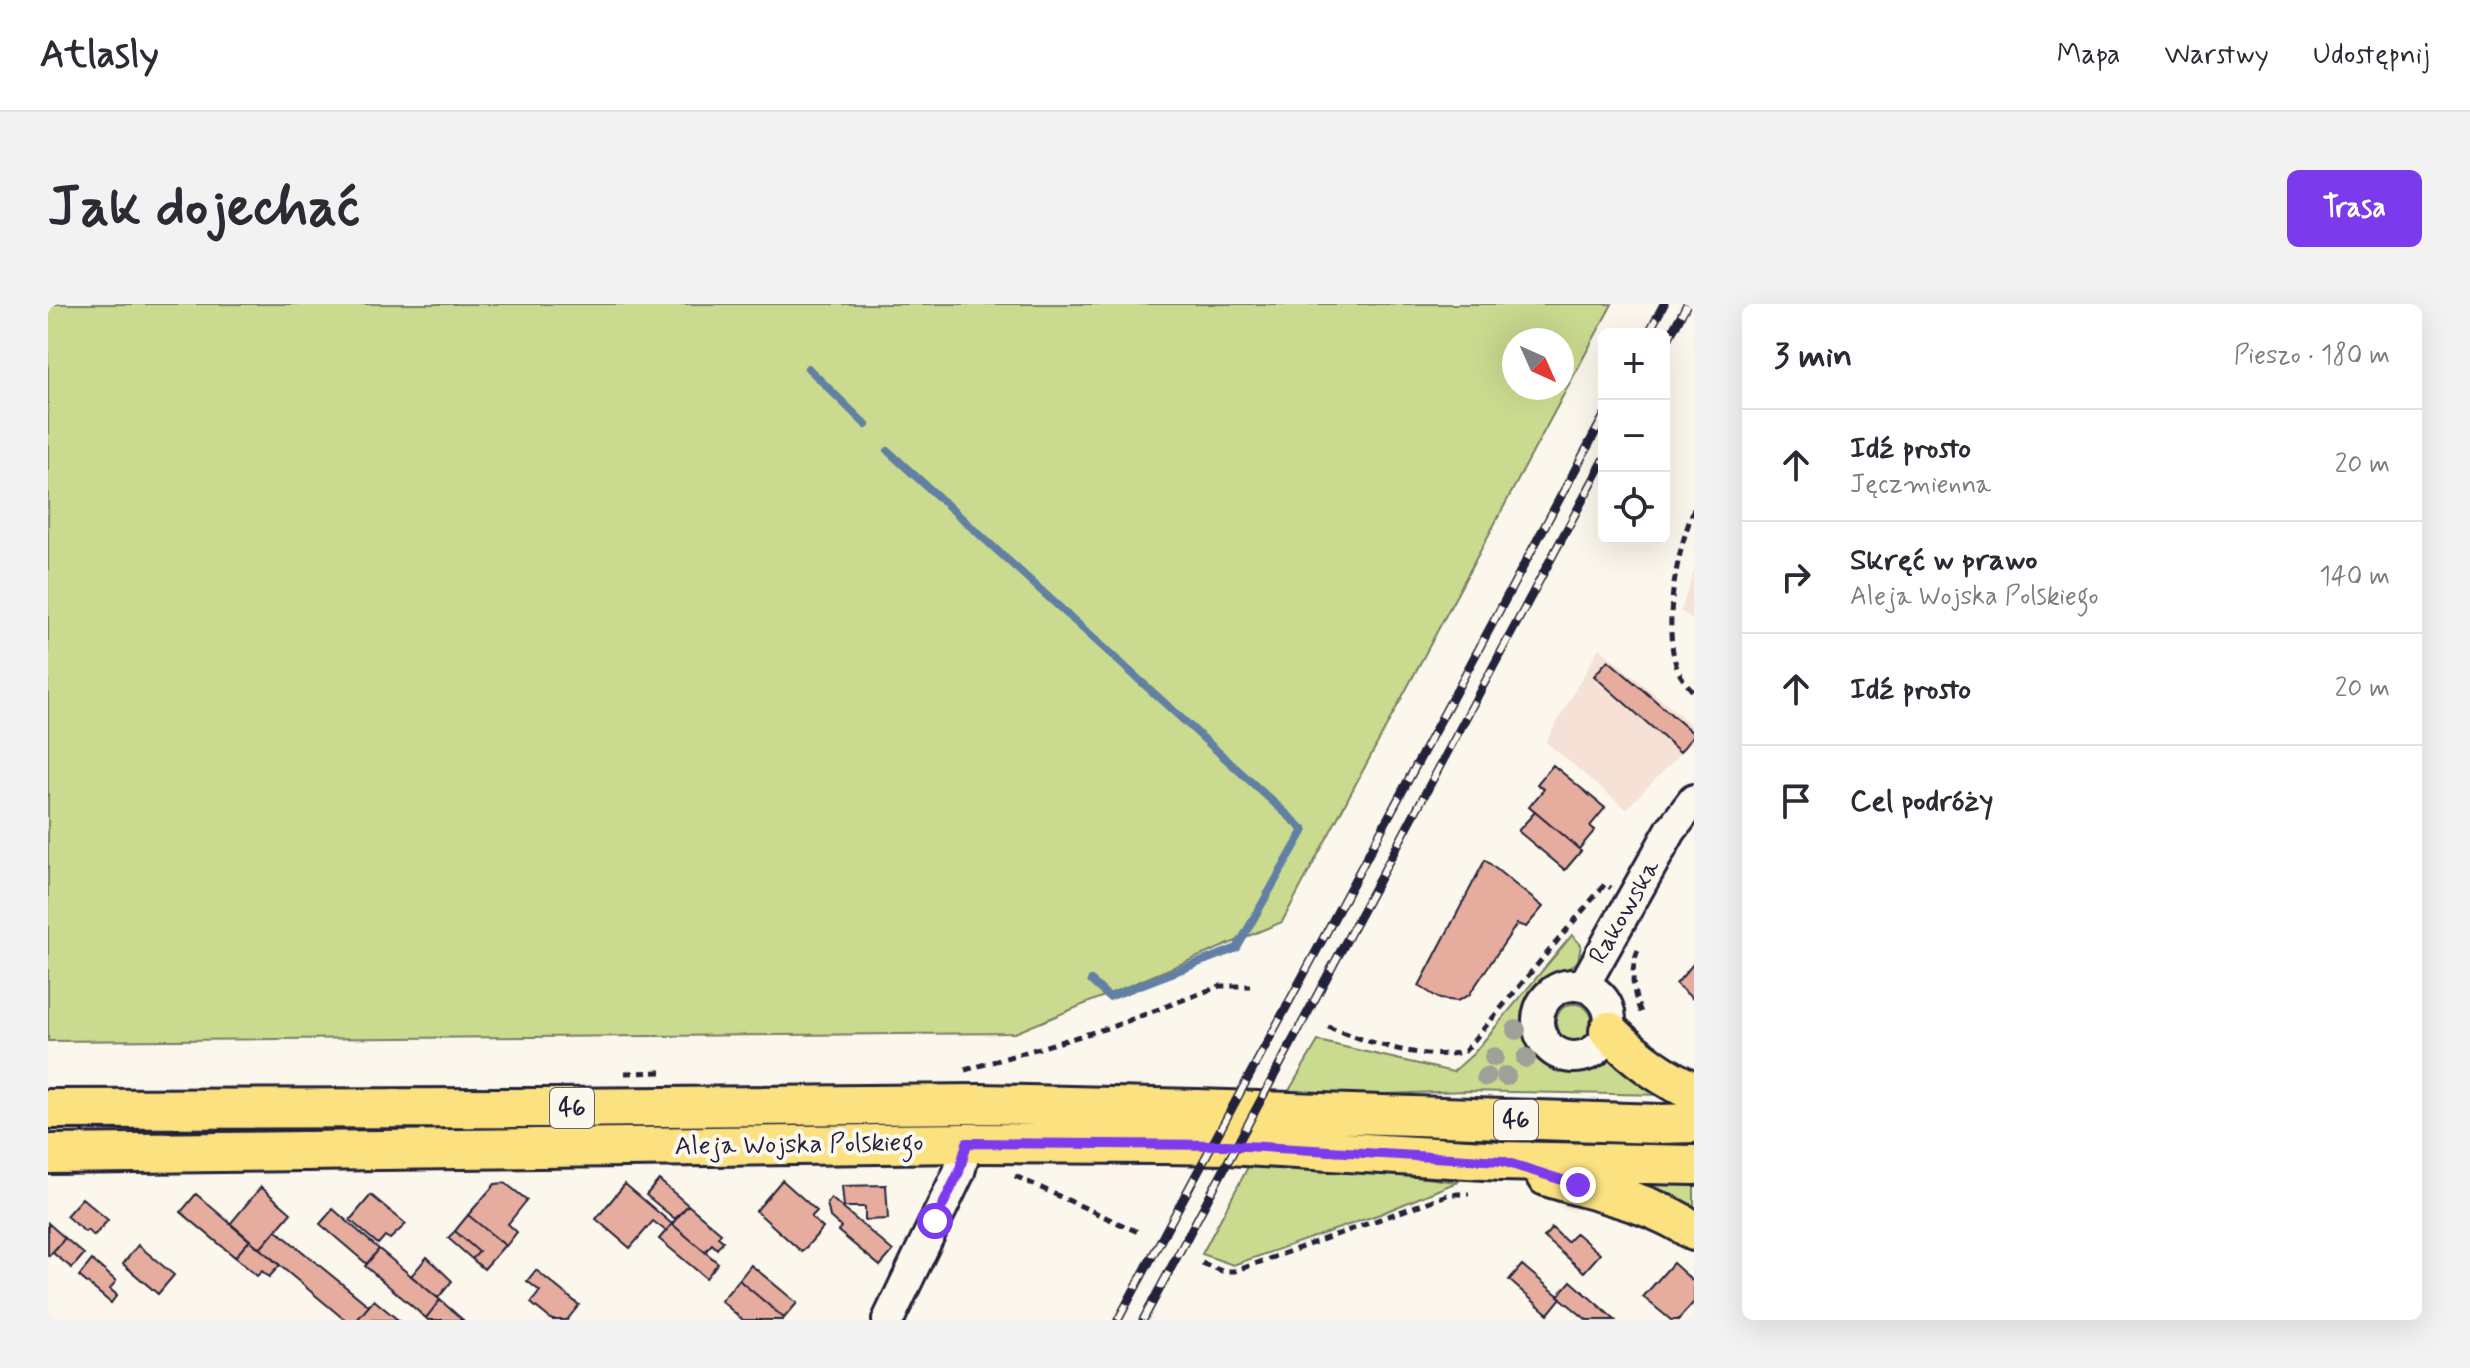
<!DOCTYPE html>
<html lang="pl">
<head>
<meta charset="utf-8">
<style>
	body { margin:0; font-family:Mynerve,sans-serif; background:#f2f2f3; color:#2b2b33 }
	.controls { position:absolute; right:24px; top:24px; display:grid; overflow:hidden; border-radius:12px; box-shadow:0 8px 32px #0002 }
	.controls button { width:72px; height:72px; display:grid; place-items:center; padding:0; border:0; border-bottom:2px solid #e1e1e2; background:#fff; color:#2b2b33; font:40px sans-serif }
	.compass { position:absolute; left:1454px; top:24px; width:72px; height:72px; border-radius:50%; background:#fff; box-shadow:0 8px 32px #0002; rotate:135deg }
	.stop { position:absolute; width:24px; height:24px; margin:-18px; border:6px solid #7c3aed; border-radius:50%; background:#fff }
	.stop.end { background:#7c3aed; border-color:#fff; box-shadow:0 2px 8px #0008 }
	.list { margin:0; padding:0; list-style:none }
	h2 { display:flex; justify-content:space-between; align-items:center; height:104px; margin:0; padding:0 32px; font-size:34px }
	h2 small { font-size:26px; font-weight:400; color:#7c7c81 }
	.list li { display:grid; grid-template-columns:52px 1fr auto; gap:24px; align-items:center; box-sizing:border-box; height:112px; padding:0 32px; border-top:2px solid #e1e1e2 }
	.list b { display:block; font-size:30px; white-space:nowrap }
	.list p { margin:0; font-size:26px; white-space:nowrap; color:#7c7c81 }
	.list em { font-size:26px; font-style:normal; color:#7c7c81 }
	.icon { flex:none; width:44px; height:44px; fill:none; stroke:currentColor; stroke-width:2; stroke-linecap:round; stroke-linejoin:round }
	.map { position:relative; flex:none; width:1646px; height:1016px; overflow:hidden; border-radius:12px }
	header { display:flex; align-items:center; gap:48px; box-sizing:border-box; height:112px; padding:0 40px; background:#fff; border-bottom:2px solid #e1e1e2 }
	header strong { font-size:38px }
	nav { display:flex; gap:44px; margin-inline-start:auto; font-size:28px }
	.intro { display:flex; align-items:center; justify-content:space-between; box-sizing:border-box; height:192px; padding:0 48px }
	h1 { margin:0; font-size:56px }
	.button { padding:20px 36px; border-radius:12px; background:#7c3aed; color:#fff; font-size:28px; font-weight:700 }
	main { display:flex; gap:48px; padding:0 48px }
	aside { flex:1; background:#fff; border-radius:12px; box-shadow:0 8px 32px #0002 }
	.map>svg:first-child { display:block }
	.built { fill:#f5e1d5 }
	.green { fill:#cadb8f; stroke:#767e65; stroke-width:2; fill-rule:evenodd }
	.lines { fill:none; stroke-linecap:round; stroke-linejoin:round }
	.stream { stroke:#6280a3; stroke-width:8 }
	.building { fill:#e6ad9f; stroke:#22223b; stroke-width:2 }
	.minor-casing { stroke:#22223b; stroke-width:36 }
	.major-casing { stroke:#22223b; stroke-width:44 }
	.path { stroke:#22223b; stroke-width:5; stroke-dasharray:8 6; stroke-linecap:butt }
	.minor { stroke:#fbf7ec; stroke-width:30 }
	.major { stroke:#fbe180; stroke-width:38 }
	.rail-casing { stroke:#22223b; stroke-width:9 }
	.rail { stroke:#fbf7ec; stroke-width:6; stroke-dasharray:18; stroke-linecap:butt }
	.tree { fill:#9fa198 }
	.route { stroke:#7c3aed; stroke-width:10 }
	.labels { text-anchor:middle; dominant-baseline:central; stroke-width:8; stroke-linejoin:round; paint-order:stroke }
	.shield { fill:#fbf7ec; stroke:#636270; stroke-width:2 }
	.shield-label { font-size:24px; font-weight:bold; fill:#22223b }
	.street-label { font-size:26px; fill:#22223b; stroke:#fbf7ec }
</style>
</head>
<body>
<header>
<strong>Atlasly</strong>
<nav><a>Mapa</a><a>Warstwy</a><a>Udostępnij</a></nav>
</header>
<div class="intro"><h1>Jak dojechać</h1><a class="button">Trasa</a></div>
<main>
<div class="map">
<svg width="1646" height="1016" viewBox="0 0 1646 1016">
	<rect width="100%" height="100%" fill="#fbf7ec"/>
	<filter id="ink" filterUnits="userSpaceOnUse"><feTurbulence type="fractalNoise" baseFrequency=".0125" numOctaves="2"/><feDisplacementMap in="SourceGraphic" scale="16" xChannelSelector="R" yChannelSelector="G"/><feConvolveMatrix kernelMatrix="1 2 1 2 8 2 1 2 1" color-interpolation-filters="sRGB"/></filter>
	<g filter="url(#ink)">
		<!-- built -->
		<path class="built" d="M1646,267V316L1633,307Z
			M1551,344L1646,423V436L1578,505L1498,438Z"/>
		<!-- green -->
		<path class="green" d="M0,0H1564L1234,618L967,729L0,737ZM1514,36V84H1466V36Z
			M1524,631L1533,641L1530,657C1516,671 1496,672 1483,688C1446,738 1522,800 1566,750L1614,791L1418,787L1310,791L1239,790L1270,737L1405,768L1425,750Z
			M1508 718a18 18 0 1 1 36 0a18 18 0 1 1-36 0Z
			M1201,861L1329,868L1409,878L1332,910L1185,961L1154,950Z
			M1646,873V913L1569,879Z"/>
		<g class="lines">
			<!-- stream -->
			<path class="stream" d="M760,64L818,121
				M840,147L1256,526L1189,644L1061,693L1043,677"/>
		</g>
		<!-- building -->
		<path class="building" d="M1560,356L1646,430L1632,448L1546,372Z
			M1505,461L1557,504L1542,522L1547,526L1531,545L1481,503L1496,485L1489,480Z
			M1487,508L1533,547L1517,566L1470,527Z
			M1437,556L1495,603L1478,623L1469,620L1421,691L1409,697L1392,695L1371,682Z
			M1646,659V696L1628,680Z
			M611,876L640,901L627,915L598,891Z
			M734,876L769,907L763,913L775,924L754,948L708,907Z
			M457,879L479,896L460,920L469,928L458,942L420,911L447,880Z
			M577,880L624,920L618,927L605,917L582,944L548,915Z
			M838,881L840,915L817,916V903H796L794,882Z
			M213,883L243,909L212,945L182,920Z
			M148,890L202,936L187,953L133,908Z
			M323,891L358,920L342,935L337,932L330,940L302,916Z
			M34,894L60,916L46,932L39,926L37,928L18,912Z
			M783,894L845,947L832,962L790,927L793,923L782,913L779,899Z
			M640,901L673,929L670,933L675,937L669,945L664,940L657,948L624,920Z
			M285,905L331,945L319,960L272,920Z
			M420,911L457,941L436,965L424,955L431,948L407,927Z
			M0,919L17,934L1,952L0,951Z
			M624,920L670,959L658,974L611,935Z
			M1504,924L1519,938L1528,929L1552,950L1536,968L1496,933Z
			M228,926L321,1002L309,1016H297L212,945Z
			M407,927L431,948L424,955L400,934Z
			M17,934L36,950L24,964L5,949Z
			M202,936L232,961L221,973L214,967L209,972L187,953Z
			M90,941L126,971L110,990L75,960Z
			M331,945L392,996L378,1014L317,962Z
			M379,953L404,977L390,994L363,972Z
			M44,956L68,977L62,985L69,991L63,999L31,972Z
			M1625,959L1646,978V998L1630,1016H1623L1595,993Z
			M703,961L749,999L736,1014L691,976Z
			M1474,961L1513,994L1500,1010L1461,976Z
			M488,966L531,1001L519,1016H504L483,999L492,987L479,977Z
			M691,976L736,1014L735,1016H695L673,997Z
			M1523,977L1567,1016H1539L1510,992Z
			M326,996L350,1016H309Z
			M392,996L415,1016H380L378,1014Z"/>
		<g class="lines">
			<!-- minor casing -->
			<g class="minor-casing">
				<path id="minor" d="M1490 717a36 36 0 1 1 72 0a36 36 0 1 1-72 0Z
					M1536,681L1623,526L1646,496
					M840,1016L911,868L919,839"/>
			</g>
			<!-- major casing -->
			<g class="major-casing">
				<path id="major" d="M1561,727C1586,752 1613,774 1646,787
					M0,805L502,804L932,800L1149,805L1612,820L1646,819
					M0,850L919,839L1115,840L1180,841L1454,857L1646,861
					M1498,872C1547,888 1603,897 1646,927"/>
			</g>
			<!-- path -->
			<path class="path" d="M1646,205C1629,247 1614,320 1629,364C1632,373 1641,382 1646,389
				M1590,646C1581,667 1585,693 1595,713
				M1280,723C1317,737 1379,759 1417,747L1557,580L1563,584
				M917,766L1066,722L1172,682H1202
				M577,769L615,768
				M967,872L1090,928
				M1154,959L1174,967H1187L1402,890H1421"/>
			<!-- minor -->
			<use href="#minor" class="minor"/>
			<!-- major -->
			<use href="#major" class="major"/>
			<!-- rail casing -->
			<g class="rail-casing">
				<path id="rail" d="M1600,30L1616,0
					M1616,43L1639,0
					M1070,1016L1556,112
					M1095,1016L1556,156"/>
			</g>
			<!-- rail -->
			<use href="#rail" class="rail"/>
		</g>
		<!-- trees -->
		<g class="tree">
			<circle cx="1468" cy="726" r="10"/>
			<circle cx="1446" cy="753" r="10"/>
			<circle cx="1478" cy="754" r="10"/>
			<circle cx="1458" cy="772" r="10"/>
			<circle cx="1438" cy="773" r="10"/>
		</g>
	</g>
	<g class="lines" filter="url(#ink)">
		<!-- route -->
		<path class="route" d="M887,917L911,868L919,839L1180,841L1454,857L1530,881"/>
	</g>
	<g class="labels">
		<!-- shield labels -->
		<g class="shield">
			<rect x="502" y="784" width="44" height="40" rx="6"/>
			<rect x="1446" y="796" width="44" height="40" rx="6"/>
		</g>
		<g class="shield-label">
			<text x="524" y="804">46</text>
			<text x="1468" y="816">46</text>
		</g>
		<!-- street labels -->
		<g class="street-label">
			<text transform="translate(1577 608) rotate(-60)">Rakowska</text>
			<text transform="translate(751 841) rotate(-1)">Aleja Wojska Polskiego</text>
		</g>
	</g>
</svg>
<div class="controls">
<button>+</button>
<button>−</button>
<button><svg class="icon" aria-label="locate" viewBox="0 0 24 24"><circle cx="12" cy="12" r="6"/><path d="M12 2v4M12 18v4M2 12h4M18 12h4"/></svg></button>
</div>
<svg class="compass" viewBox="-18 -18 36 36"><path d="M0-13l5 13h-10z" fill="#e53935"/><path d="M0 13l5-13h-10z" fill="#7c7c81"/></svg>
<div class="stop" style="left:887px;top:917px"></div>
<div class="stop end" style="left:1530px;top:881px"></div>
</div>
<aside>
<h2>3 min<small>Pieszo · 180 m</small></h2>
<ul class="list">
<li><svg class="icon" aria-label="ahead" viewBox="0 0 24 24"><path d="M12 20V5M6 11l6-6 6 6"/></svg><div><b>Idź prosto</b><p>Jęczmienna</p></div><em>20 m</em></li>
<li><svg class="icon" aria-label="right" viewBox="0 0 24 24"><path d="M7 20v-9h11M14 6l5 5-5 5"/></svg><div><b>Skręć w prawo</b><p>Aleja Wojska Polskiego</p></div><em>140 m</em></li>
<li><svg class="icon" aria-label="ahead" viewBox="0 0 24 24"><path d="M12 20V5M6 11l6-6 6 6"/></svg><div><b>Idź prosto</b></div><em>20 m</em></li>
<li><svg class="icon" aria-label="arrive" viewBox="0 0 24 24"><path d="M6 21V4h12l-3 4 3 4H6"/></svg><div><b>Cel podróży</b></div></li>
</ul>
</aside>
</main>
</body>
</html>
